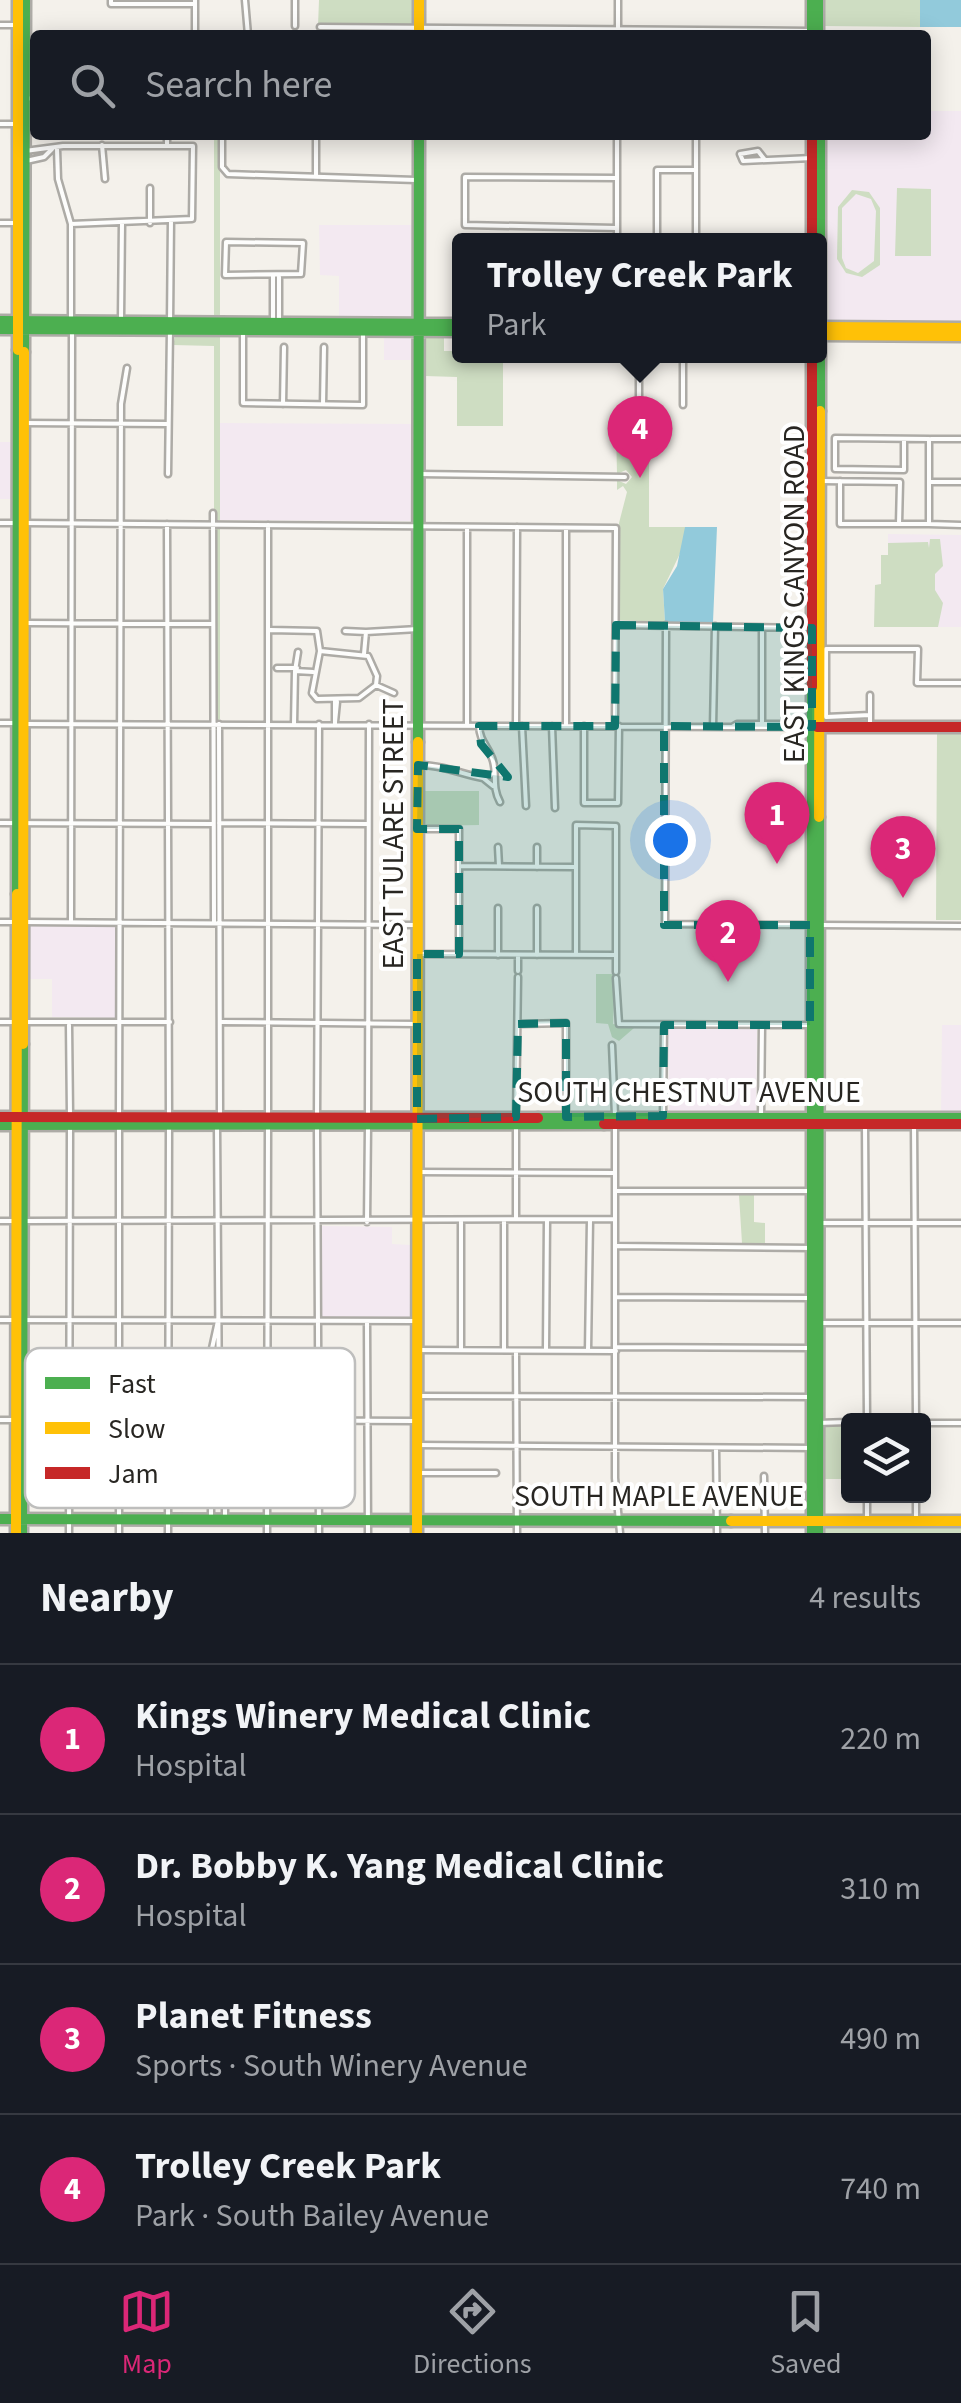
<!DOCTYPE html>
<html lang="en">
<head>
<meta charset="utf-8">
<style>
	body { margin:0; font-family:"Source Sans 3",sans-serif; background:#242831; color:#f1f3f6 }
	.controls { position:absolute; right:30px; bottom:30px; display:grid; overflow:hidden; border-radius:10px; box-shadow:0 5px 25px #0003 }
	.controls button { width:90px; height:90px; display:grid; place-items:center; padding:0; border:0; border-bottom:2px solid #363941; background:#171b24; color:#f1f3f6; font:50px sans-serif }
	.you { position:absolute; left:670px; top:840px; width:35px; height:35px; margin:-25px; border:8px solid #fff; border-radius:50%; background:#1a73e8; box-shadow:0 0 0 15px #1a73e833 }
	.badge { display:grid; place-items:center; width:65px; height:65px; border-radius:50%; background:#db2777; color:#fff; font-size:32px; font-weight:700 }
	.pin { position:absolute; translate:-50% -82px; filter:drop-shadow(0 2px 5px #0008) }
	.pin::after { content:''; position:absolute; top:52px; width:35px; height:30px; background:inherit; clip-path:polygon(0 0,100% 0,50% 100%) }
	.popup { position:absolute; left:452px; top:233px; width:375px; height:130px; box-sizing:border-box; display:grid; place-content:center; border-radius:10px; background:#171b24; filter:drop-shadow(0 2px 8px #0005); font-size:32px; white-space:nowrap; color:#9ea1a6 }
	.popup b { font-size:38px; color:#f1f3f6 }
	.popup::after { content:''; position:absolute; left:50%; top:100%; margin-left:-20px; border:20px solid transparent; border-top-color:#171b24 }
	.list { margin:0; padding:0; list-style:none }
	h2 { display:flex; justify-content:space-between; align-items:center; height:130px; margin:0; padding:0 40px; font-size:42px }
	h2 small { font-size:32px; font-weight:400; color:#9ea1a6 }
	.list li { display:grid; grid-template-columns:65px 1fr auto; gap:30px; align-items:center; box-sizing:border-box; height:150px; padding:0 40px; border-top:2px solid #363941 }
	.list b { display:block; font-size:38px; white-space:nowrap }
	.list p { margin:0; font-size:32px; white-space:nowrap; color:#9ea1a6 }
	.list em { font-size:32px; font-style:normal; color:#9ea1a6 }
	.icon { flex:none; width:55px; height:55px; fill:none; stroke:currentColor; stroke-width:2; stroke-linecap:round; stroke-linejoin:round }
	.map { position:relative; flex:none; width:961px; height:1533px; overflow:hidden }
	.search { position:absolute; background:#171b24; box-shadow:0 5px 25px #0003; left:30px; right:30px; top:30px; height:110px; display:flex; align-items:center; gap:25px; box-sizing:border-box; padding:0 35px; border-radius:10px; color:#9ea1a6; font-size:38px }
	.sheet { height:730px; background:#171b24 }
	nav { display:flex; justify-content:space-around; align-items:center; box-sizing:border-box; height:140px; border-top:2px solid #363941; background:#171b24; font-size:28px; color:#9ea1a6 }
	nav a { display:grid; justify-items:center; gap:5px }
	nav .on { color:#db2777 }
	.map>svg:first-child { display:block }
	.education { fill:#f3e9f1 }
	.green { fill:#ceddc2; fill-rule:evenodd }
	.water { fill:#92cadb }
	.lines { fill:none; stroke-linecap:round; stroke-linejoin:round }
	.street-casing { stroke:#adaba6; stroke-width:9 }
	.fast-casing { stroke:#adaba6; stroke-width:15 }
	.slow-casing { stroke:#adaba6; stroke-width:15 }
	.jam-casing { stroke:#adaba6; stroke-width:15 }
	.street { stroke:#fdfdfc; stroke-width:4 }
	.fast { stroke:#4caf50; stroke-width:10 }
	.slow { stroke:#ffc107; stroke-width:10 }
	.jam { stroke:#c62828; stroke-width:10 }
	.marked { fill:#0f766e; fill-opacity:0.2; stroke:#0f766e; stroke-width:8; stroke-dasharray:20 12; stroke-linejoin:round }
	.labels { text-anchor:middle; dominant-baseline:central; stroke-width:8; stroke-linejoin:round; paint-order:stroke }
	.street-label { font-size:30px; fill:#282622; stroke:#fff }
	.key { fill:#fff; stroke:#bebebd; stroke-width:2.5 }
	.key-label { font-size:28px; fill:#282622 }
</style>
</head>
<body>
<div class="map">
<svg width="961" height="1533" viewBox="0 0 961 1533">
	<rect width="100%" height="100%" fill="#f4f1eb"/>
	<!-- education -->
	<path class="education" d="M926,111H961V323L829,322L826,135H926Z
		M319,225H414L413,319H339V276L320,275Z
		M384,336H412L414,360H384Z
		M220,423L412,424L411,521L220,520Z
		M0,442H14V499H0Z
		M888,534L961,535V627H874L875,585L881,584V555H888Z
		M28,926L115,927V1018L52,1017V979H28Z
		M942,1025H961V1114H941Z
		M668,1028H757L756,1111L669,1110Z
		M322,1226L392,1227V1244L410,1245V1317H322Z"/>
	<!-- green -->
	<path class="green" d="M319,0H414V27L318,26Z
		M822,0H920V27L824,26Z
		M214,135H220V320H214Z
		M897,188L931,189V256H895Z
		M852,190L869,192L880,208V265L862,277L846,273L837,259L838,207ZM856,194L871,199L876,211L874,261L858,273L846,268L842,258V208Z
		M176,334H220V520H214V346L173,345Z
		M444,335V351H460V356H503V426H457V377L425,376V338Z
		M616,427L649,428V527H685L686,541L663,589L665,622L619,620V523L627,492L623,486L617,490V480L626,484L632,477L626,470L617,474Z
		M214,527H220V719L215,722Z
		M930,539H940L943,566L935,574V590L943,603L938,627H874L875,585L881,584V555H888V543L928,542L929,548Z
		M937,732L961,733V920H936Z
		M424,791H479V825L424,826Z
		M596,974H615L613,1024L634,1028L619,1041L612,1037L608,1024L596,1023Z
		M739,1195H754V1222L765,1223V1243H742Z
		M217,1326L223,1501L216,1504L213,1357Z
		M822,1426H841V1479H822Z
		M824,1528H961V1533H822Z"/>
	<!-- water -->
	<path class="water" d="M920,0H961V27H920Z
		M685,527H717L713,622H665L663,589L677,566Z"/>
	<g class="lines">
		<!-- street casing -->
		<g class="street-casing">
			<path id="street" d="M111,0V4H195
				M195,0V35
				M245,0L248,35
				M295,0V26
				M618,0V35
				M0,25H15
				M320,27L810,31
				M25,98L35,99
				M0,124H15
				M222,135V167L228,174L416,180
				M316,135V174
				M102,145L105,179
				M167,146V135
				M57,149L58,179L71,224V321
				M25,151L63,146H193L192,219L71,224
				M765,160L758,151L740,154L743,161L812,158
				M26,161L44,157L52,149
				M150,188V223
				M0,223H15
				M616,228L465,225V177L617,178
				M617,240V135
				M628,240L657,237
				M657,240V170H696
				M696,240V135
				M226,242L303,243L301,274L225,275Z
				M279,277V322
				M121,319L122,223
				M273,321V276
				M170,323L171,220
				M243,331V403L363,405V333
				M639,356V404
				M283,404L284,347
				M323,404L324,347
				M683,405V356
				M23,423L168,424
				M904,439V470L835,469V438L929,439V482H961
				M931,439H961
				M168,474L170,330
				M419,474L625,477
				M822,481L900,482L899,524
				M840,481V524H929V482
				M213,513L214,923
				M0,523H15
				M25,523L616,528L615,726
				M167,524L169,1118
				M929,524L961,525
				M467,527V726
				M26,623L211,624
				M616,625L811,628
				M666,625L665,924L811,925
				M270,630L317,631L320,651
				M345,631L366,632
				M320,651L368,656L377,676L376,685L359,698L317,699L312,693Z
				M364,654L366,632L418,629
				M277,668H297
				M295,671L298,652
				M376,685L394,693
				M335,700V724
				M870,715L826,717V649H918L917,683H961
				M335,722L337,702
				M0,723H15
				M25,724L732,727
				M219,724L220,1117
				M294,724L295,671L313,672
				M737,724H807L812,727H732Z
				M762,724V629
				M870,725V695
				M479,726C480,742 487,744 492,758C498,773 491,786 500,802
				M516,726L517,527
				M522,726L526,806
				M552,726L555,808
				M566,726V528
				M584,726V803H618L619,726
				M713,727L715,626
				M421,765C443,765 461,774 483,778
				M493,786L483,778L493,774
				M0,823L212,824
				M219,823L368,824
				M418,829H459V954
				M498,847L499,866
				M537,847V867
				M459,866L574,867
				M0,922H15
				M25,922L415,925
				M71,922L72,332
				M821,925L961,926
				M417,954L615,955
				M498,955V908
				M518,955V971
				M537,955V908
				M576,955V825L616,826V972
				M616,978L619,1024L810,1025
				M0,1022H15
				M24,1022H170
				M222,1022L417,1024
				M519,1024L566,1023V1117
				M69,1025L70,1115
				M612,1045L615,1115
				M368,1114L369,724
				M761,1116L762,1026
				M663,1117L664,1025
				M119,1118L121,404L127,368
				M268,1118V525
				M317,1118L319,724
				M516,1118L518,977
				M615,1124V1478L620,1533
				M865,1125L867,1420
				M914,1125L916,1420
				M217,1126L219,1410L225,1449V1520
				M317,1128L319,1533
				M416,1172L615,1173
				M616,1191H811
				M516,1218V1127
				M461,1220V1350
				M504,1220V1350
				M0,1221H16
				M26,1221L615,1219
				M367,1222L368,1127
				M822,1223H961
				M617,1246L812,1248
				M616,1297L811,1298
				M0,1320L416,1321
				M367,1323L368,1533
				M821,1323H961
				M616,1347L811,1348
				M417,1350L616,1351
				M546,1350L547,1220
				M588,1351L590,1220
				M516,1353L517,1533
				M417,1396L812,1397
				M25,1419H211
				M0,1420H15
				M221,1420L416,1421
				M818,1423L848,1422
				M924,1423H961
				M417,1445L812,1448
				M716,1448L717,1533
				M417,1473H496
				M764,1476L765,1533
				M867,1496V1521
				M211,1520V1353L218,1321
				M916,1521V1496
				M69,1533L70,1128
				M119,1533V1128
				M168,1533L169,1128
				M267,1533L268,1128"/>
		</g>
		<!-- fast casing -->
		<g class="fast-casing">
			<path id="fast" d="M812,0V35
				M818,0V35
				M0,321L460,324
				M0,329L460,331
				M24,352L25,0
				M820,411V135
				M812,687V1533
				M418,742L419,135
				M17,894L18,350
				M538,1118H961
				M0,1125L604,1124
				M0,1519L731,1521
				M22,1533L23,1044
				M818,1533L819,817"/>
		</g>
		<!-- slow casing -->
		<g class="slow-casing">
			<path id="slow" d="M419,0V35
				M820,327L961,328
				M821,335L961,336
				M18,350V0
				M819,817L820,411
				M23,1044L24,352
				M731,1521H961
				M16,1533L17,894
				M417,1533L418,742"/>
		</g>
		<!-- jam casing -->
		<g class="jam-casing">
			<path id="jam" d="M812,135V240
				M812,356V687
				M817,727H961
				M0,1117L538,1118
				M604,1124H961"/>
		</g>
		<!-- street -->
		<use href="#street" class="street"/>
		<!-- fast -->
		<use href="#fast" class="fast"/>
		<!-- slow -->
		<use href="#slow" class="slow"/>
		<!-- jam -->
		<use href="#jam" class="jam"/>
	</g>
	<!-- marked area -->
	<path class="marked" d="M616,625L812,628V727L664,726V925H810V1025H664L663,1116L566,1117V1023L518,1024L516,1117L417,1119V954H459V829H417L418,765L508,777L481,744L479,726H615Z"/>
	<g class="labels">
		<!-- street labels -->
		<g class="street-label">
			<text transform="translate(794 594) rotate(-90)">EAST KINGS CANYON ROAD</text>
			<text transform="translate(393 834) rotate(-90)">EAST TULARE STREET</text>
			<text x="689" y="1092">SOUTH CHESTNUT AVENUE</text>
			<text x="659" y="1496">SOUTH MAPLE AVENUE</text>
		</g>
	</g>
	<!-- legend -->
	<rect x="25" y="1348" width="330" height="160" rx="15" class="key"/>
	<rect x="45" y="1377" width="45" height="12" fill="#4caf50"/>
	<rect x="45" y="1422" width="45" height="12" fill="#ffc107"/>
	<rect x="45" y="1467" width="45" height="12" fill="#c62828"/>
	<g class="key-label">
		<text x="108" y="1393">Fast</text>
		<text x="108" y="1438">Slow</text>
		<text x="108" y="1483">Jam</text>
	</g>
</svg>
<div class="controls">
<button><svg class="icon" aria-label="layers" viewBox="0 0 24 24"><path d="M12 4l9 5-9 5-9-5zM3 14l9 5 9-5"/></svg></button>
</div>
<div class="you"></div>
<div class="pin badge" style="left:777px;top:864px">1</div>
<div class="pin badge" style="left:728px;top:982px">2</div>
<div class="pin badge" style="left:903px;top:898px">3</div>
<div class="pin badge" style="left:640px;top:478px">4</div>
<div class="popup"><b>Trolley Creek Park</b>Park</div>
<div class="search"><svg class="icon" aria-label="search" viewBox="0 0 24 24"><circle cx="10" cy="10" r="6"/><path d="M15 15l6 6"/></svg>Search here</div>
</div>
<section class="sheet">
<h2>Nearby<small>4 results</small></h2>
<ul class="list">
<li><span class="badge">1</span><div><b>Kings Winery Medical Clinic</b><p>Hospital</p></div><em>220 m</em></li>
<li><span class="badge">2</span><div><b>Dr. Bobby K. Yang Medical Clinic</b><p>Hospital</p></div><em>310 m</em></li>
<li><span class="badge">3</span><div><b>Planet Fitness</b><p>Sports · South Winery Avenue</p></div><em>490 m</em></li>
<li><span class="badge">4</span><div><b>Trolley Creek Park</b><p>Park · South Bailey Avenue</p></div><em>740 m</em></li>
</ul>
</section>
<nav>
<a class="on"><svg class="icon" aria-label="map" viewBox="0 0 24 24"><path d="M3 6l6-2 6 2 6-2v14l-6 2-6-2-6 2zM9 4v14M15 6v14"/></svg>Map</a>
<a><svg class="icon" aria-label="directions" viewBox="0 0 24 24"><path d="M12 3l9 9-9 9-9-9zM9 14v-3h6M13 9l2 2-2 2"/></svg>Directions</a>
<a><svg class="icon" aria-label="saved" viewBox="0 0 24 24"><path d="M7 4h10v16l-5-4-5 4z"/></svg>Saved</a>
</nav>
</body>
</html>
